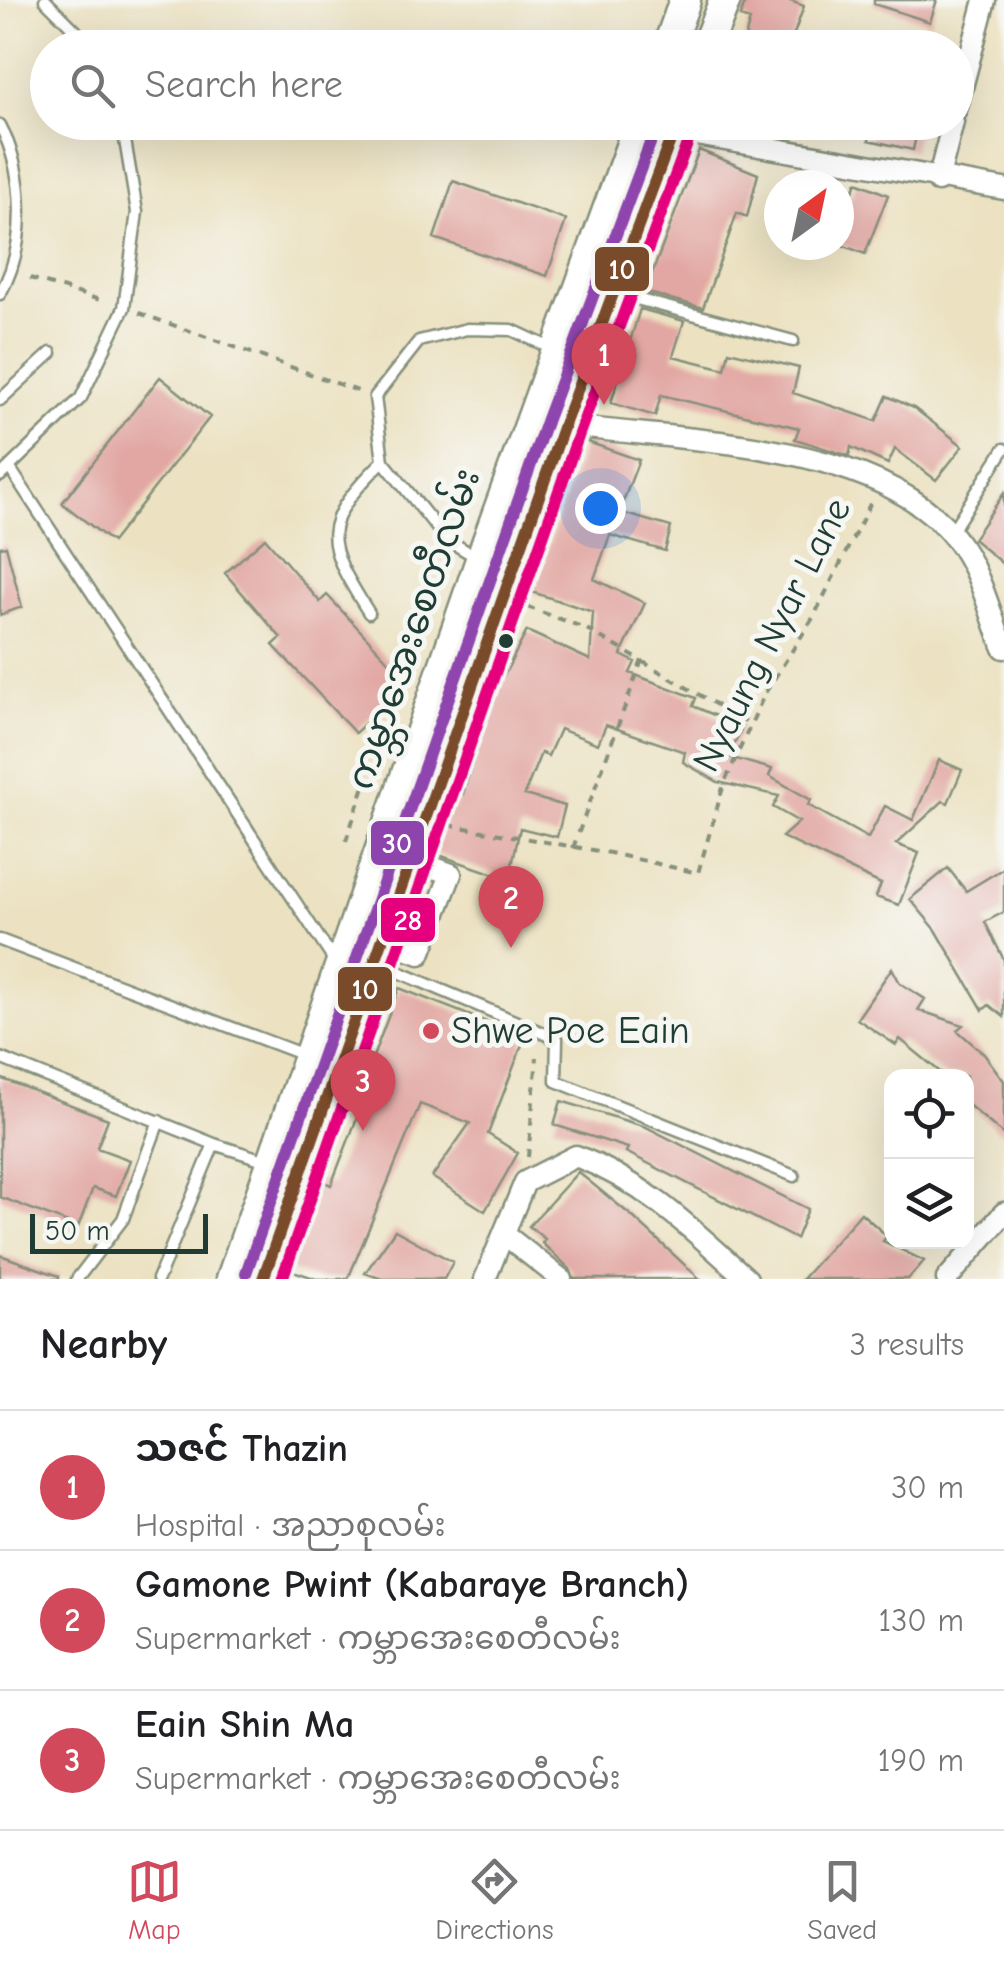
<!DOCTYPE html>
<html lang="en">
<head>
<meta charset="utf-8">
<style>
	body { margin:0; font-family:"Comic Neue","Noto Sans Myanmar",sans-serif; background:#f2f2f2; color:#202124 }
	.controls { position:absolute; right:30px; bottom:30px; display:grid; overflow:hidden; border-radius:20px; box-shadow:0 10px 40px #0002 }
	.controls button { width:90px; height:90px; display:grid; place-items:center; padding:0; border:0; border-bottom:2px solid #e0e0e0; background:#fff; color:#202124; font:50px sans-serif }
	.compass { position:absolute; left:764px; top:170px; width:90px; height:90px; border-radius:50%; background:#fff; box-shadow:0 10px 40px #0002; rotate:33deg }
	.scale { position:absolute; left:30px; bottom:25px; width:178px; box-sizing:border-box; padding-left:10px; border:5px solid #1f3d34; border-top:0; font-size:28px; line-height:35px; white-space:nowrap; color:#1f3d34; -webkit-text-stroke:8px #f6f6f2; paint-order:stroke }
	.you { position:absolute; left:600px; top:508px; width:35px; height:35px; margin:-25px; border:8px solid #fff; border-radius:50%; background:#1a73e8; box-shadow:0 0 0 15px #1a73e833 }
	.badge { display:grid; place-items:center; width:65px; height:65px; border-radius:50%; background:#d1495b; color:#fff; font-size:32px; font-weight:700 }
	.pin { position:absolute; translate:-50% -82px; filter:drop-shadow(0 2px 5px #0008) }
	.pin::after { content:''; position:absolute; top:52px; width:35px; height:30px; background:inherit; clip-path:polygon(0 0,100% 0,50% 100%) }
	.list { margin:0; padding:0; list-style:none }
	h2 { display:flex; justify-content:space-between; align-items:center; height:130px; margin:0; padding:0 40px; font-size:42px }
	h2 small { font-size:32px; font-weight:400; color:#757577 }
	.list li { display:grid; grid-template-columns:65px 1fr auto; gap:30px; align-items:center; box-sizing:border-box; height:140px; padding:0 40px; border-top:2px solid #e0e0e0 }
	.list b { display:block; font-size:38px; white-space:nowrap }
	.list p { margin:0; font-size:32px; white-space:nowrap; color:#757577 }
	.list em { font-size:32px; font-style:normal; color:#757577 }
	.icon { flex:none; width:55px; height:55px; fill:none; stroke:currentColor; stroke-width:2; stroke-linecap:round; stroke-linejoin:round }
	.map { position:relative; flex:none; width:1004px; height:1279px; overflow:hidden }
	.search { position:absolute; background:#fff; box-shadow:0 10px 40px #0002; left:30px; right:30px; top:30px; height:110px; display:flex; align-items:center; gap:25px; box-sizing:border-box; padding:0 35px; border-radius:55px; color:#757577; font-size:38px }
	.sheet { height:550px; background:#fff }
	nav { display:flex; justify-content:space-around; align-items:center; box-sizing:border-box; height:140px; border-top:2px solid #e0e0e0; background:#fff; font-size:28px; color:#757577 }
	nav a { display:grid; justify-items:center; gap:5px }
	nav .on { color:#d1495b }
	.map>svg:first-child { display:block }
	.building { fill:#e2a7a3 }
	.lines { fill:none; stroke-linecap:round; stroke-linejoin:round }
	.service-casing { stroke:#86907b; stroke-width:15 }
	.minor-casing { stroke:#86907b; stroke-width:25 }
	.primary-casing { stroke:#86907b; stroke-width:35 }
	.path { stroke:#86907b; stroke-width:4; stroke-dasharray:8 8; stroke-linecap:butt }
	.service { stroke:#fff; stroke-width:10 }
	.minor { stroke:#fff; stroke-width:20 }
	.primary { stroke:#fff; stroke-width:30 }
	.bus-1-casing { stroke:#f6f6f2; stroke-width:20 }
	.bus-2-casing { stroke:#f6f6f2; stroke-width:20 }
	.bus-3-casing { stroke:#f6f6f2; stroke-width:20 }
	.bus-1 { stroke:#7a4b2a; stroke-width:12 }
	.bus-2 { stroke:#e5007d; stroke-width:12 }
	.bus-3 { stroke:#8e44ad; stroke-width:12 }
	.bus-dot { fill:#1f3d34; stroke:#f6f6f2; stroke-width:4 }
	.poi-dot { fill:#d1495b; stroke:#f6f6f2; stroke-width:4 }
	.labels { text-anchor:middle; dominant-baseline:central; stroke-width:10; stroke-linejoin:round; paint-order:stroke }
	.street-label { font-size:38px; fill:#1f3d34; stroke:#f6f6f2 }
	.poi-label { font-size:38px; fill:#1f3d34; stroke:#f6f6f2; text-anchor:start }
	.line-badge { stroke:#f6f6f2; stroke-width:4 }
	.badge-label { font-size:28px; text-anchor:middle; font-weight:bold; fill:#fff }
</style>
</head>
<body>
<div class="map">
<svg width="1004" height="1279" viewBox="0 0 1004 1279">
	<rect width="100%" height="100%" fill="#f6f6f2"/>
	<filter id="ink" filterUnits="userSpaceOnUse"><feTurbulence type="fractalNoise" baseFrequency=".01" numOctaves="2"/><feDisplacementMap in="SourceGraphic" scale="20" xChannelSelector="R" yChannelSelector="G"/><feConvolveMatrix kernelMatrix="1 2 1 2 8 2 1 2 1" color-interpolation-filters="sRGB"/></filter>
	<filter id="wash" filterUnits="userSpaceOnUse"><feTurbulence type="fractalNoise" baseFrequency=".0048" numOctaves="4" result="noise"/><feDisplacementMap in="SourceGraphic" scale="40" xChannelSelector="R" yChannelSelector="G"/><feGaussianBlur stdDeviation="2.25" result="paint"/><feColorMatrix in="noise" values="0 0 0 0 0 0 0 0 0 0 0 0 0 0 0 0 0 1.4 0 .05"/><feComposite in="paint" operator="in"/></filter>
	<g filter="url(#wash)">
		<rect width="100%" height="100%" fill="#ece2c2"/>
		<g id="blocks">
			<!-- building -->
			<path class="building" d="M746,0H788L804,6L789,48H742L750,20L740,17Z
				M874,0H937L930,22L874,4Z
				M872,122H919L913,150L869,140Z
				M699,150L758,174L747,217L737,213L703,308L645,292Z
				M453,181L566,220L547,276L434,238Z
				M857,182L888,195L865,254L839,244V200L848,204Z
				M640,309L684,321L673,356L725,369L729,351L799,368L793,393L876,421L887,396L914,408L963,446L936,480L895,449L888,464L851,447L849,456L795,439L799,428L661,395L655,416L611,403Z
				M160,377L210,417L112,542L62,503Z
				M585,441L639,460L619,512L671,527L665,551L610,535L594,579L645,603L621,655L635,662L630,673L696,698L693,706L742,727L729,757L772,769L769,776L811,800L808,805L868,838L885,806L913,820L939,760L962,770L948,803L943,801L896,844L919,853L899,905L876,897L881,884L782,837L799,822L773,807L779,796L718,782L683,762L685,752L606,725L598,744L560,729L548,756L541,753L524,795L565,806L557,837L520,828L509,879L433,853L449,808L455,807L457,793L463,794L477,749L471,746L478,725L527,631L590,660L593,612L532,592Z
				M1004,493V565L973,539Z
				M265,538L320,602L327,595L409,683L355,733L273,645L281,638L225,573Z
				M6,546L22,607L0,615V547Z
				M948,868L966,891L1004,868V912L985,922L1004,960V1017L989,1005L983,1010L936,930L910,899Z
				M892,968L900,983L925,999L918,1010L963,1025L957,1030L984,1054L1004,1081V1135L966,1103V1076H945L900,1039L896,1045L857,1019Z
				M399,988L525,1037L488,1134L518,1153L485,1211L432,1177L470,1123L420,1104L348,1279H317L287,1269L318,1179L331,1185L364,1100L358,1097Z
				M0,1078L108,1119L97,1148L130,1160L116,1196L93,1188L78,1227L0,1197Z
				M561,1101L646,1127L808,1209L796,1239L626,1152L628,1148L554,1125Z
				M578,1172L633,1217L700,1279H574L570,1269L542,1243L545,1239L529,1226Z
				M861,1213L887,1236L883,1241L924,1261L908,1279H802Z
				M395,1230L453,1262L444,1279H382L365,1273Z
				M0,1255L59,1276V1279H0Z"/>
		</g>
	</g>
	<g filter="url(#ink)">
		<use href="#blocks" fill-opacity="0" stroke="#86907b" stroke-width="2.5"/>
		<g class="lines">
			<!-- service casing -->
			<g class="service-casing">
				<path id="service" d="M45,0L76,31L85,48
					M0,125C25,173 28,245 0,294
					M618,294L793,341
					M0,400L51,353
					M11,470L335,962
					M0,476L81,398L124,308L137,212L122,122
					M950,534L1004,449
					M476,557L446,539L383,461L375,397L419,341L467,329L512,330L555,350
					M369,613C322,539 319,525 383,461
					M0,940L304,1055
					M380,964L557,1039L556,1081L794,1176
					M0,1058L214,1144L158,1279
					M214,1144L270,1162
					M77,1279L123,1219L159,1121"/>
			</g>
			<!-- minor casing -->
			<g class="minor-casing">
				<path id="minor" d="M956,110L985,0
					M646,122L674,131L1004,189
					M938,181L953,122
					M564,425C682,442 890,438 963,549C982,578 991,617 1004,648
					M382,940L420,954L451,874L410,859
					M504,1234L561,1279
					M485,1279L525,1182L576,1156C646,1183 692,1229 747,1279
					M947,1279L1004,1213"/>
			</g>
			<!-- primary casing -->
			<g class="primary-casing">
				<path id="primary" d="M668,48L685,0
					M706,48L725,0
					M232,1279L481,560L640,122
					M263,1279L564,425L677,122"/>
			</g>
			<!-- path -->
			<path class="path" d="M30,278L106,302
				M139,313L361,392
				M527,607L585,628L751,725
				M448,825L610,853L698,873L724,784L765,693L813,618L871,502
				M346,841L364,786
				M573,848L642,660
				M528,1157L537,1057"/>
			<!-- service -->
			<use href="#service" class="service"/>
			<!-- minor -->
			<use href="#minor" class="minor"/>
			<!-- primary -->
			<use href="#primary" class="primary"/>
			<!-- bus-1 casing -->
			<g class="bus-1-casing">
				<path id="bus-1" d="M263,1279L564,425L677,122"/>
			</g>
			<!-- bus-2 casing -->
			<g class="bus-2-casing">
				<path id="bus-2" d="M282,1279L580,431L693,128"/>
			</g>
			<!-- bus-3 casing -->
			<g class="bus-3-casing">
				<path id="bus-3" d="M246,1273L547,419L658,122"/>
			</g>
			<!-- bus-1 -->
			<use href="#bus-1" class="bus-1"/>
			<!-- bus-2 -->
			<use href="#bus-2" class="bus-2"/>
			<!-- bus-3 -->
			<use href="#bus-3" class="bus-3"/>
		</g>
	</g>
	<!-- markers -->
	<circle class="bus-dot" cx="506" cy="641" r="9"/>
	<circle class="poi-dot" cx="431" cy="1031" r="10"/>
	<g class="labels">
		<!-- street labels -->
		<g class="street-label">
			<text transform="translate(414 629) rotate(-71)">ကမ္ဘာအေးစေတီလမ်း</text>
			<text transform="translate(772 635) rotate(-63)">Nyaung Nyar Lane</text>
		</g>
		<!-- poi labels -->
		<g class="poi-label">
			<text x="451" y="1031">Shwe Poe Eain</text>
		</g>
	</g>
	<g class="line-badge">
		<rect x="593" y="245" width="58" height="48" rx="10" fill="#7a4b2a"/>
		<rect x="369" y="819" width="57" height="48" rx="10" fill="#8e44ad"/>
		<rect x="379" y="896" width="58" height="48" rx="10" fill="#e5007d"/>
		<rect x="336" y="965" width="58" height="48" rx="10" fill="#7a4b2a"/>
	</g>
	<g class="badge-label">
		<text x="622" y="279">10</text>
		<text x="397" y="853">30</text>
		<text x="408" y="930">28</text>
		<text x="365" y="999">10</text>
	</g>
</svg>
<div class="controls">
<button><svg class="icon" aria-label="locate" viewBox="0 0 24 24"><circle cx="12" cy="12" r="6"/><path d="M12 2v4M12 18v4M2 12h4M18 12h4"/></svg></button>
<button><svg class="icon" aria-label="layers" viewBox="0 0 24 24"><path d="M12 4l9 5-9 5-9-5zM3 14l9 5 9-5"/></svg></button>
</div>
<svg class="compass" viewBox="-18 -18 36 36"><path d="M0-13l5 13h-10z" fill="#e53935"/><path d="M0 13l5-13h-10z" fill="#757577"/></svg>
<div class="scale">50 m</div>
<div class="you"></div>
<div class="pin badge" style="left:604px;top:405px">1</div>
<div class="pin badge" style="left:511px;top:948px">2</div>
<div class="pin badge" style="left:363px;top:1131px">3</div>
<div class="search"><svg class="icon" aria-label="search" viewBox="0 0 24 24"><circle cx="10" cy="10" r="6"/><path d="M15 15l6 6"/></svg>Search here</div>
</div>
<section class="sheet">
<h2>Nearby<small>3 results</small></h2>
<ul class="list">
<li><span class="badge">1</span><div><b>သဇင် Thazin</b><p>Hospital · အညာစုလမ်း</p></div><em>30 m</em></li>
<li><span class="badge">2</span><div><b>Gamone Pwint (Kabaraye Branch)</b><p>Supermarket · ကမ္ဘာအေးစေတီလမ်း</p></div><em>130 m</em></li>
<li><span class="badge">3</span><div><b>Eain Shin Ma</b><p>Supermarket · ကမ္ဘာအေးစေတီလမ်း</p></div><em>190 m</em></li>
</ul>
</section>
<nav>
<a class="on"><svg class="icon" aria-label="map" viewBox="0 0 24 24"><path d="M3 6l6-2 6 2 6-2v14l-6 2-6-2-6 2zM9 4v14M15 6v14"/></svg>Map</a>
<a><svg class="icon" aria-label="directions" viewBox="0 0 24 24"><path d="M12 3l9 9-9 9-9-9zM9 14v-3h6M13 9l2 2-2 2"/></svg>Directions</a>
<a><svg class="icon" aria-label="saved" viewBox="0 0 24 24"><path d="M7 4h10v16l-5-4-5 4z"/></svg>Saved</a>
</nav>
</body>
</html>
